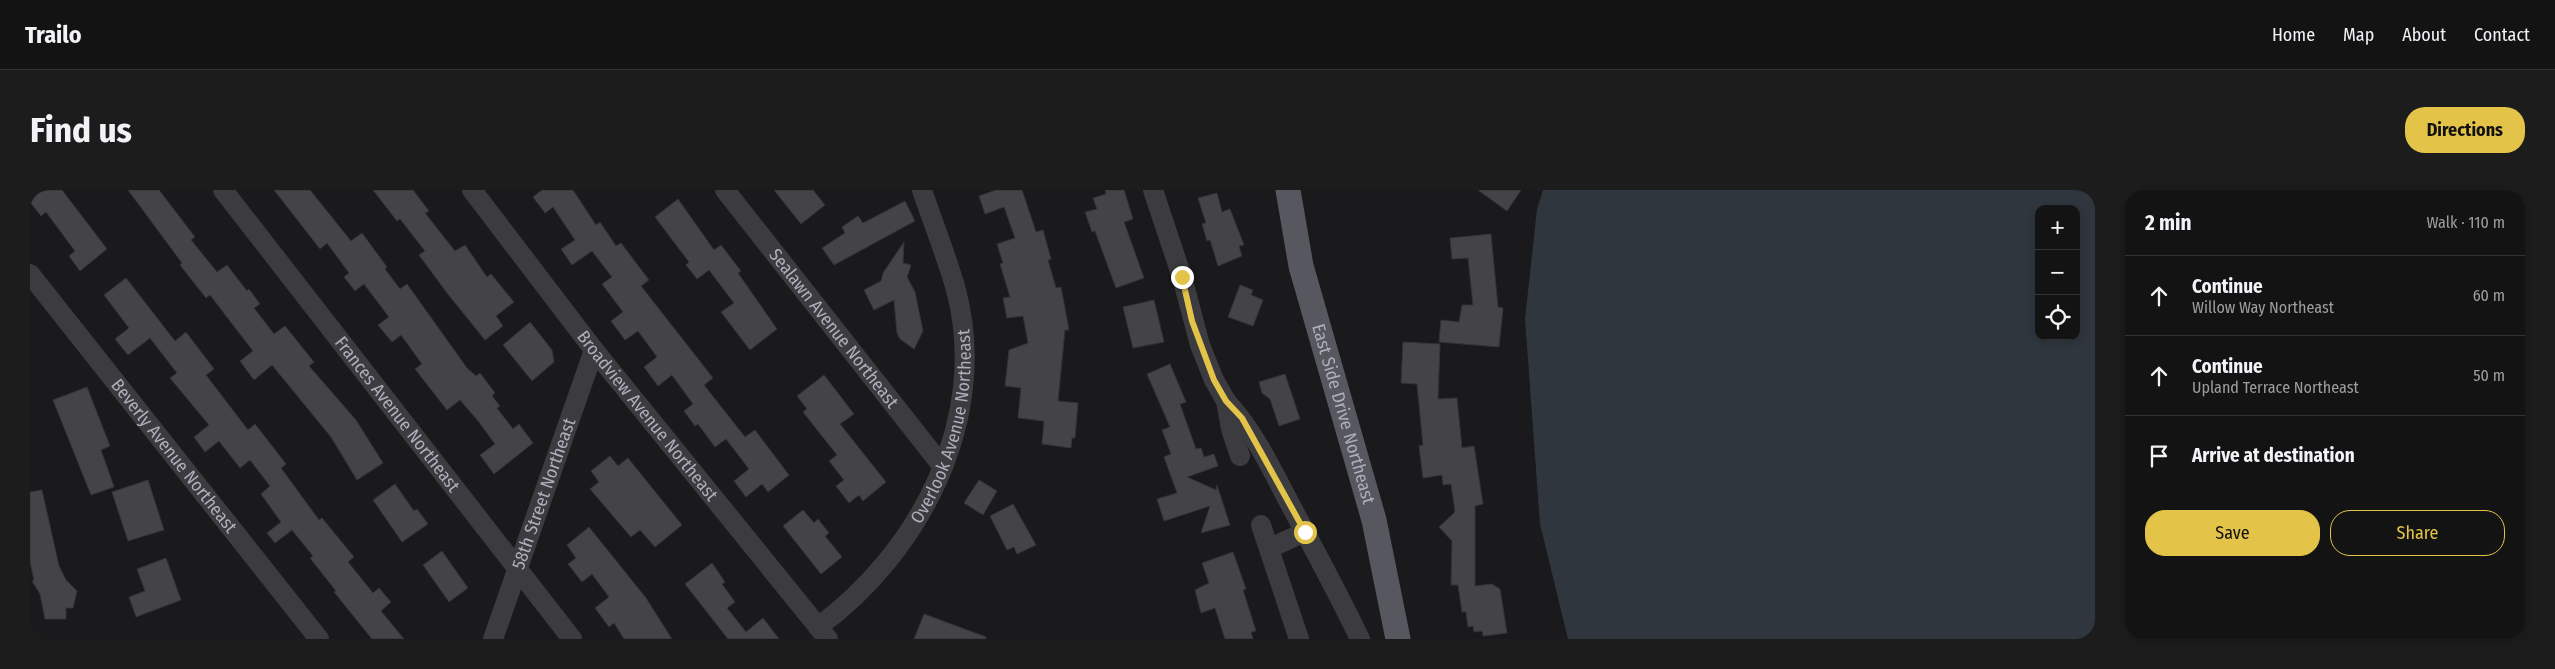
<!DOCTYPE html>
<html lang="en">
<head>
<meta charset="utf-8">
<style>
	body { margin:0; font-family:"Fira Sans Condensed",sans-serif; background:#1d1c1d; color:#f1f3f6 }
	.controls { position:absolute; right:15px; top:15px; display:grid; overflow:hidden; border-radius:10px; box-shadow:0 2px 8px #0003 }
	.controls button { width:45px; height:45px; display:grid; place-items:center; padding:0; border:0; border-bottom:1px solid #333234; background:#141314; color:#f1f3f6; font:25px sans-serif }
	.stop { position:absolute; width:15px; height:15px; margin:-11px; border:4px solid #e3c449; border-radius:50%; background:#fff }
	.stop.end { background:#e3c449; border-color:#fff; box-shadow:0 1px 5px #0008 }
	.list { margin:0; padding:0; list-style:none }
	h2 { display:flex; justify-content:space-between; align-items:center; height:65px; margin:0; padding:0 20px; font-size:21px }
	h2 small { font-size:16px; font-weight:400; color:#9d9ea0 }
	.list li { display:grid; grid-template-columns:32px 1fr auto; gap:15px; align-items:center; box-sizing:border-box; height:80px; padding:0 20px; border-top:1px solid #333234 }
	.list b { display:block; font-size:19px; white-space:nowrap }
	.list p { margin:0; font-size:16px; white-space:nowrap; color:#9d9ea0 }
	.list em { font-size:16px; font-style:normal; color:#9d9ea0 }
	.actions { display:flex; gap:10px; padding:15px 20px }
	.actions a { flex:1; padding:11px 0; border:1px solid #e3c449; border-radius:20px; text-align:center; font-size:18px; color:#e3c449 }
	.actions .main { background:#e3c449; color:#111 }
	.icon { flex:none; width:28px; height:28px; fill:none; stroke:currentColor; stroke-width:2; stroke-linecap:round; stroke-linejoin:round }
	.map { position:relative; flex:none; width:2065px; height:449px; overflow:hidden; border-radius:20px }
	header { display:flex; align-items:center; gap:30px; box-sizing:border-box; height:70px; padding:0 25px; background:#141314; border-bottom:1px solid #333234 }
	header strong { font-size:24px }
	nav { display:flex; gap:28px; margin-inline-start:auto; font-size:18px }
	.intro { display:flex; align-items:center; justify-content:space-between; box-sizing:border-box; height:120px; padding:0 30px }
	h1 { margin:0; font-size:35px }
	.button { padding:12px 22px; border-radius:20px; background:#e3c449; color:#111; font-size:18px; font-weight:700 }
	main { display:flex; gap:30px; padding:0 30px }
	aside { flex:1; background:#141314; border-radius:20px; box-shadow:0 2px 8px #0003 }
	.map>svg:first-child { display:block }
	.water { fill:#30363e; fill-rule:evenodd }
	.building { fill:#444448; stroke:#343337 }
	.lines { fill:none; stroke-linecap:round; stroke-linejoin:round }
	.minor { stroke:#3b3b40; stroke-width:20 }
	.major { stroke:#57575f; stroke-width:25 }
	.route { stroke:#e3c449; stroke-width:6 }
	.labels { text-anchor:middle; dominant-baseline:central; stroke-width:4.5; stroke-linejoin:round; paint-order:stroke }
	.street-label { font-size:18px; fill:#adafba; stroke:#151416 }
</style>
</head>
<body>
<header>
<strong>Trailo</strong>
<nav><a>Home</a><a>Map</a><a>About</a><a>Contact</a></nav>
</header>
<div class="intro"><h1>Find us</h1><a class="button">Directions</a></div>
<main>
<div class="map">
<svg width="2065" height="449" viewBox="0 0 2065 449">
	<rect width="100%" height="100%" fill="#1a191b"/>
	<!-- water -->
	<path class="water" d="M1513,0H2065V449H1538L1510,334L1495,129L1507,19ZM2009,19H2046V146H2009Z"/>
	<!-- building -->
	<path class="building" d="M0,0H32L77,59L50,81L39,66L45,61L16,22L11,26L0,12Z
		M98,0H129L165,47L161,50L187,82L197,75L217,101L219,99L230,114L224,118L244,144L255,136L284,172L279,176L326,230L353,273L327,290L301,247L242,175L224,190L210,171L223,161L180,105L176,108L150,75L152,73Z
		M244,0H280L321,51L332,43L357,77L355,79L370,99L377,94L437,178L446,186L450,183L465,203L462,206L470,216L467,218L483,239L489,234L503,253L464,284L450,265L465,254L449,232L430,210L417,220L385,179L392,174L371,145L362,152L348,135L359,127L334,94L325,101L314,87L319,83L297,53L290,59Z
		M343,0H383L399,21L395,23L425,61L435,55L457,87L461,84L484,112L466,126L473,136L455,150L417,103L389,65L395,61L370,29L367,31Z
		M512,0H543L566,35L570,32L586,56L591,53L619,90L611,96L683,188L674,195L715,247L725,240L759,285L738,302L732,294L716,307L704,291L719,279L696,249L685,257L668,234L665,236L654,221L663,214L642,185L628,196L614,177L627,167L608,141L595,150L581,131L593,122L572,94L582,87L562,61L542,75L531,59L545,50L523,17L515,23L503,7Z
		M744,0H783L795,15L771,34Z
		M966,0H992L1006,42L1013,40L1021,69L1018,70L1026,98L1031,97L1039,140H1035L1028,211L1048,213L1045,248H1042L1041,258L1012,254L1014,231L988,228L991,198L975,196L979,160L998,153L993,126L977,128L973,108L980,107L970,74L973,73L967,54L985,48L974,17L955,24L949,6Z
		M1075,0H1094L1103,29L1094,32L1114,88L1086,98L1065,41L1062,42L1055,22L1067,19L1063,8L1076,4Z
		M1448,0H1491L1477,21Z
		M1187,3L1192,22L1200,19L1214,55L1209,56L1212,66L1188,76L1180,50L1177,51L1172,34L1176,33L1168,8Z
		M648,9L684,60L691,55L711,81L708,83L747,139L720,160L691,122L704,113L679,80L667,89L656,75L659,72L625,27Z
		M875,11L885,31L804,75L792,58L815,43L812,37L828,26L833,33Z
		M1461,44L1468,117L1473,118L1469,157L1409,152L1411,130L1429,132L1432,115H1443L1438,68L1422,69L1420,48Z
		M874,52L873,73L881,75L877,87L885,102L893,141L884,159L870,149L867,143L864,110L844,120L834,100L851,91L853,83Z
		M96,88L145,151L156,142L184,179L176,185L218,240L225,234L256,274L251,278L289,330L292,328L324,367L318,372L343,403L349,398L361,412L351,421L374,449H342L304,402L306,401L280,368L283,366L262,340L245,353L237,343L251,332L231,304L240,296L220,270L210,278L189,251L175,262L164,247L179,235L140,188L147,183L120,148L98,165L85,149L99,138L74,105Z
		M1210,95L1223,100L1221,105L1233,110L1223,136L1198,127Z
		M1124,110L1134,152L1103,158L1093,117Z
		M500,132L522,160L524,172L502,191L473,155Z
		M1373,152L1410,154L1408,209L1427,208L1432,258L1444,256L1453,314L1445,316V396L1462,394L1470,399L1477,443L1453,446L1452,441L1444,442L1443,436L1438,437L1436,422H1432L1428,395H1421L1422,351L1409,337L1425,322L1421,294L1413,295L1412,285L1393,288L1389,256L1393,255L1387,194L1371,193Z
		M1140,174L1156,212L1150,214L1166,259L1171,258L1174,267L1184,264L1188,276L1157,287L1186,300L1187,295L1200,335L1171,343L1180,316L1134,331L1127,309L1147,303L1134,267L1141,264L1132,240L1140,237L1117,184Z
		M1255,184L1270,229L1249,236L1240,209L1232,203L1229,192Z
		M794,185L824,224L810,234L856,292L833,311L829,305L819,313L806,296L814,290L799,271L807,265L773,222L777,219L767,206Z
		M57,197L80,256L71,260L84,297L61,305L23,210Z
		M580,266L588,276L598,268L652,335L625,357L610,340L601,347L560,299L569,292L561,281Z
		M118,290L134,340L98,351L82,302Z
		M949,290L967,301L953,325L934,313Z
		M365,294L384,321L387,319L398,334L372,352L343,310Z
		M12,300L29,376L36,390L47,401L43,418H36V429H15L10,404L2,391L4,390L0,372V302Z
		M983,314L1006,355L987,364L984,357L977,360L960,326Z
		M773,320L784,333L788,329L799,343L795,346L812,367L791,384L753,336Z
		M559,337L616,408L642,449H594L584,433L579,437L565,418L579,407L562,384L552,392L538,374L546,368L537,355Z
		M412,361L438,398L419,412L393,375Z
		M1203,362L1216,399L1213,400L1226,441L1221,442L1223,449H1195L1185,418L1171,423L1165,400L1179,393L1172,373Z
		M136,368L151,410L106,427L99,407L115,401L107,379Z
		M682,373L695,392L692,394L705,412L697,418L716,442L733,428L749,449H698L655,394Z
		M894,424L956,447V449H884Z"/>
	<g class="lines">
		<!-- minor -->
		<g class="minor">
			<path id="s1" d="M193,0L542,449"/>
			<path id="s2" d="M442,0L564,160L798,449"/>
			<path id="s3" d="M695,0L913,277"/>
			<path d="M1123,0L1152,87L1170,155L1184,190L1196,211L1201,239L1210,266"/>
			<path id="s4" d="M0,84L289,449"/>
			<path d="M1196,211C1224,241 1241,278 1260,314C1284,359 1308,403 1330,449"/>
			<path d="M1231,335L1269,449"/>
			<path d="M1240,358L1275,342"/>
			<path id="s5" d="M788,437C890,362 960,229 926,100C917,67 903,33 892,0"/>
			<path id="s6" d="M463,449L564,160"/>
		</g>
		<!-- major -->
		<path class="major" id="s7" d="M1258,0L1271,76L1344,330L1368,449"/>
	</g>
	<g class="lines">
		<!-- route -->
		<path class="route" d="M1152,87L1162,131L1184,190L1196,211L1212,228L1275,342"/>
	</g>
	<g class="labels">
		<!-- street labels -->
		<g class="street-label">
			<text stroke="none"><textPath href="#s3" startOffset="176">Sealawn Avenue Northeast</textPath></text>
			<text stroke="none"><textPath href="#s1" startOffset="284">Frances Avenue Northeast</textPath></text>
			<text stroke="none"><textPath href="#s7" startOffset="231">East Side Drive Northeast</textPath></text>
			<text stroke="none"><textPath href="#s2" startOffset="286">Broadview Avenue Northeast</textPath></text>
			<text stroke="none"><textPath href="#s5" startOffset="245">Overlook Avenue Northeast</textPath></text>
			<text stroke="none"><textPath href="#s4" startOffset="232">Beverly Avenue Northeast</textPath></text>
			<text stroke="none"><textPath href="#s6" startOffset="154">58th Street Northeast</textPath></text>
		</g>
	</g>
</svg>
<div class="controls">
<button>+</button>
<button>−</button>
<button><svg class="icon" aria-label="locate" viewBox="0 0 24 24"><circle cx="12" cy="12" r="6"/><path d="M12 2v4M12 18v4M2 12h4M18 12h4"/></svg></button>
</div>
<div class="stop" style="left:1275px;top:342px"></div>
<div class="stop end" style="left:1152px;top:87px"></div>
</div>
<aside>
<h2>2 min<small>Walk · 110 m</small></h2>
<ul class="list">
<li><svg class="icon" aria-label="ahead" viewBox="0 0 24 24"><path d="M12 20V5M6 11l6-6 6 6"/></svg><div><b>Continue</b><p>Willow Way Northeast</p></div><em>60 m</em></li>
<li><svg class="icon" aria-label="ahead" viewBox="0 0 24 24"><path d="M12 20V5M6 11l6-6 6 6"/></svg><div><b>Continue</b><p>Upland Terrace Northeast</p></div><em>50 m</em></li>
<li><svg class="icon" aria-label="arrive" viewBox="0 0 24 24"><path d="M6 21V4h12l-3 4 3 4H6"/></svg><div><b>Arrive at destination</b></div></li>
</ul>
<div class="actions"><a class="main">Save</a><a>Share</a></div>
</aside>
</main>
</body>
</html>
